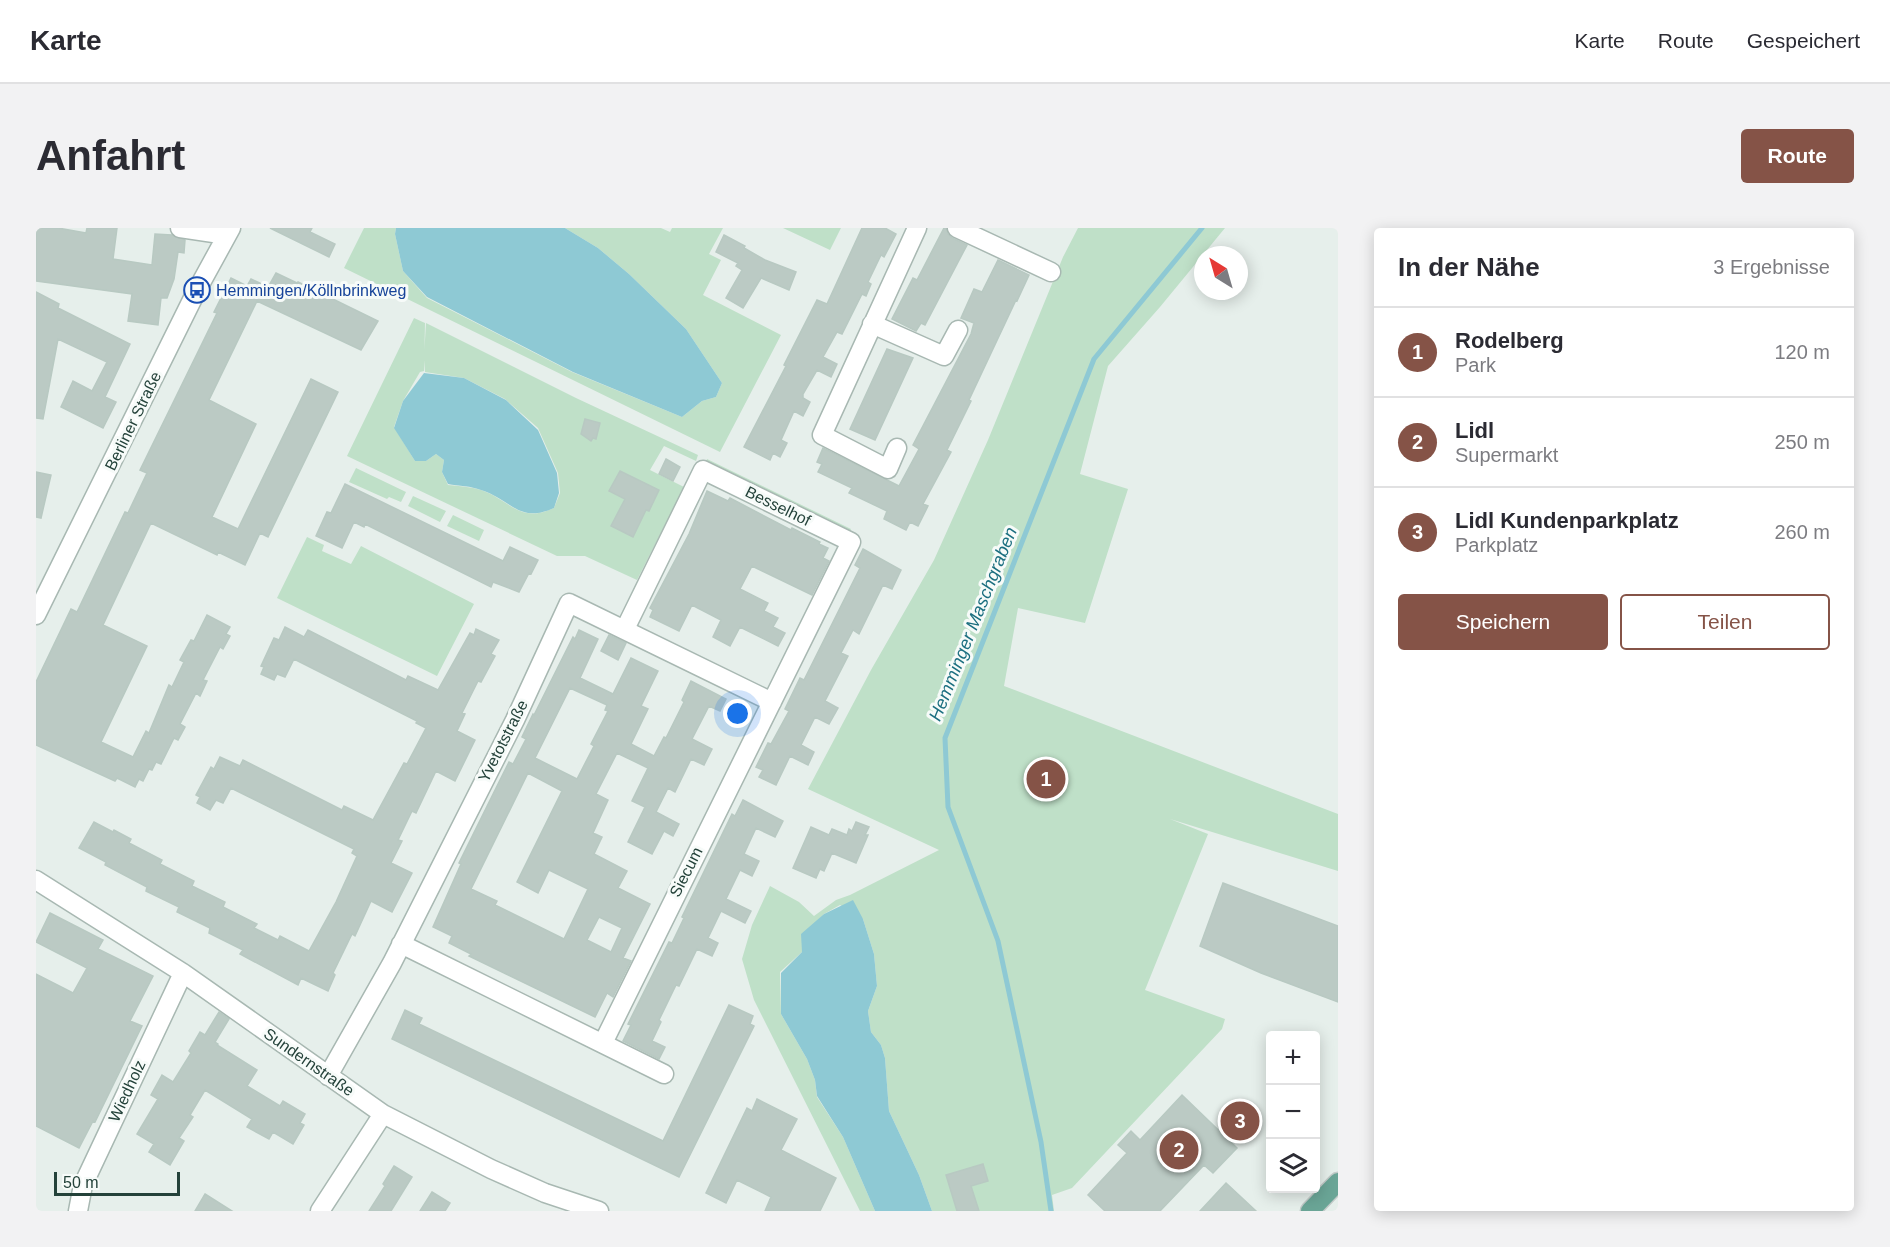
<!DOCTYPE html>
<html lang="de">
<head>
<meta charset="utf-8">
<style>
	body { margin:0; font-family:Helvetica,sans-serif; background:#f2f2f3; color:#2b2b33 }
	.controls { position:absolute; right:18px; bottom:18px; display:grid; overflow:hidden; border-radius:6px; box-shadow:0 3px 15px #0003 }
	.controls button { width:54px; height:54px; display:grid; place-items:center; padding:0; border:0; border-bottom:2px solid #e1e1e2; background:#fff; color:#2b2b33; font:30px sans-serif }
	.compass { position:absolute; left:1158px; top:18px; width:54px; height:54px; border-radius:50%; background:#fff; box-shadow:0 3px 15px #0003; rotate:323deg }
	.scale { position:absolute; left:18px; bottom:15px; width:126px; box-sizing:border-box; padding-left:6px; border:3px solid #24423a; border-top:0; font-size:16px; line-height:21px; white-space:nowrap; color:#24423a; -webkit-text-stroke:4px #f7fbf9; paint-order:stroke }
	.you { position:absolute; left:702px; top:486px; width:21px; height:21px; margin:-15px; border:4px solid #fff; border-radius:50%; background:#1a73e8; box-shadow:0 0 0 9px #1a73e833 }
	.badge { display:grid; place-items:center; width:39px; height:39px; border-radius:50%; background:#855347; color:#fff; font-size:20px; font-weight:700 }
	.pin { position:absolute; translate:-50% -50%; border:3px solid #fff; box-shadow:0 2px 6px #0006 }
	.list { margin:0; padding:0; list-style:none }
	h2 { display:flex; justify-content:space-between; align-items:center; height:78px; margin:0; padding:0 24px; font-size:26px }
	h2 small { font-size:20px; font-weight:400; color:#7c7c81 }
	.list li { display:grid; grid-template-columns:39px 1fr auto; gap:18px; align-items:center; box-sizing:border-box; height:90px; padding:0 24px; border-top:2px solid #e1e1e2 }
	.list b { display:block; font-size:22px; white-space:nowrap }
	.list p { margin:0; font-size:20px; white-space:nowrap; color:#7c7c81 }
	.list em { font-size:20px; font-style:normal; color:#7c7c81 }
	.actions { display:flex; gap:12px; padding:18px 24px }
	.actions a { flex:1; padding:14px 0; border:2px solid #855347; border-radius:6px; text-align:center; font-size:21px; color:#855347 }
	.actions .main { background:#855347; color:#fff }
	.icon { flex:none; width:33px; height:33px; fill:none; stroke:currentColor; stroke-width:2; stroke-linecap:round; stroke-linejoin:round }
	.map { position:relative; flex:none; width:1302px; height:983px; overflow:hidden; border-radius:6px }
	header { display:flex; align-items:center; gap:36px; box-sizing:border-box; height:84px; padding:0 30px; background:#fff; border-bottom:2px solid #e1e1e2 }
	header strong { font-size:28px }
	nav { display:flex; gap:33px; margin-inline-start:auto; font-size:21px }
	.intro { display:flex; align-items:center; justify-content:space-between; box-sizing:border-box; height:144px; padding:0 36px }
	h1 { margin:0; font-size:42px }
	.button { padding:15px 27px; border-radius:6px; background:#855347; color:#fff; font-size:21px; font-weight:700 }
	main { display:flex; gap:36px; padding:0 36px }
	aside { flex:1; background:#fff; border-radius:6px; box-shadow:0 3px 15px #0003 }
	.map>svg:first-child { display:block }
	.green { fill:#bfe0c8 }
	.water { fill:#8ec9d4 }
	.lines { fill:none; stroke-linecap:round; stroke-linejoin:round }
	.stream { stroke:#8ec9d4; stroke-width:5 }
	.building { fill:#bbcac4; stroke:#b8c9c2; stroke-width:1.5; fill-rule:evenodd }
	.minor-casing { stroke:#a8b8b2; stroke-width:21 }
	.major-casing { stroke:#c2cac8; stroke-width:21 }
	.minor { stroke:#fff; stroke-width:18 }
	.major { stroke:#6aa596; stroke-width:18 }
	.labels { text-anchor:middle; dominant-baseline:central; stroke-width:6; stroke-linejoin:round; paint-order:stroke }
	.transit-label { font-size:16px; fill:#164399; stroke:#f7fbf9; text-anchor:start }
	.street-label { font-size:16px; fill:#24423a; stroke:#f7fbf9 }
	.water-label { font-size:18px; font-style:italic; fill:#1c6f80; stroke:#f7fbf9 }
</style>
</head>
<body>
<header>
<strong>Karte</strong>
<nav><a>Karte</a><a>Route</a><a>Gespeichert</a></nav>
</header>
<div class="intro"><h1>Anfahrt</h1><a class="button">Route</a></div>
<main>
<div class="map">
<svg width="1302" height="983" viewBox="0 0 1302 983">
	<rect width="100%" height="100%" fill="#e6efeb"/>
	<!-- green -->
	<path class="green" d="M328,0H360L359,6L367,43L391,70L536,144L646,189L666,173L680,169L686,155L650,101L593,46L562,20L529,0H625L634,4L636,0H687L673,26L685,32L667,67L745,107L684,224L308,40Z
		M747,0H805L794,22Z
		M1042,0H1189L1124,79L1072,138L1044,246L1092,261L1049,395L982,380L968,458L1302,586V643L1134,591L1172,606L1109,762L1189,791L1186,801L1036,960L1016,967L1018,983H896L883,947L853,883L849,830L845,817L835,804L832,783L841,758L838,726L827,691L804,677L788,686L782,692L766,724L744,744L745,786L771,831L779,852L781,869L807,909L839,983H824L718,772L706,731L716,697L734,658L763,674L778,688L800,672L814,667L903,622L772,561L835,442L898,332L952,212L1027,29Z
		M378,90L389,95L388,143L384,144L367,173L358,199L379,233H390L400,226L408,232L406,244L412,257C423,258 435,259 445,262C476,273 483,296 518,280L524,265L522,245L502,200L469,171L428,150L389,144L388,129L390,95L540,170L662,227L660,233L628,218L614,242L648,259L601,352L549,328H521L311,228Z
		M671,231L815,301L813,305L669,236Z
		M320,240L370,264L365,274L353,269L351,271L313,254Z
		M377,268L410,283L404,294L372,278Z
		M417,287L448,302L443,313L411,298Z
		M271,309L288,317L286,323L315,336L325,318L438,376L401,448L241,370Z"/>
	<!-- water -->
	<path class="water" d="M360,0H529L562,20L593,46L650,101L686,155L680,169L666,173L646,189L537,144L391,69L367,43L359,6Z
		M388,145L428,150L470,172L502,202L521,245L523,265L518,280C483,296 476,272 445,262C435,258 423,258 412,256L406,244L408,232L400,226L390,233H379L358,200L367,173Z
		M817,672L827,691L838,726L841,758L832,783L835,804L845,817L849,830L853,883L883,947L896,983H839L807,909L781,868L779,852L771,831L745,786V745L766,724L765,706L788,686Z"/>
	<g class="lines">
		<!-- stream -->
		<path class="stream" d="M1015,983L1005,914L962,713L912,579L909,510L1058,131L1166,0"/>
	</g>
	<!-- building -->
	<path class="building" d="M0,0H22L50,5L51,0H81L77,31L116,37L119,6L136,7L149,12L148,25L142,24L138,51L131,70H125L122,97L92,93L96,66L0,53Z
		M234,0H276L274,4L299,16L293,29Z
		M826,0H849L860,6L848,29L845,27L832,54L835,56L830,68L826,66L806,106L801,104L787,129L801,136L795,149L781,142L767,166V170L774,174L767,188L758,183L745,212L751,215L744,229L737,225L734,232L708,219L750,138L748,137L781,72L791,76Z
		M908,0H910L912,6L916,10L931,17L889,97L885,95L880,103L856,91L877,50L881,52Z
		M688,7L709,18L708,20L729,32L760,44L753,62L725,50L707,80L690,70L706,42L700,38L702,35L680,24Z
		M962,32L993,47L981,73L980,72L933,172L935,173L911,222L915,224L887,276L892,278L882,298L874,294L870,302L848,291L851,283L813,265L816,260L782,244L786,236L781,234L787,220L863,258L883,221L877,217L935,106L938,95L925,90L938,61L946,64Z
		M240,45L261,55L262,54L342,93L325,122L221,73L173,172L220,196L176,289L202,301L275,151L302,164L232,309L224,305L209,337L182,324L181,327L115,295L67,397L111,418L65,514L97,529L110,503L113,505L133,457L136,459L148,434L144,432L155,412L158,413L171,387L194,399L190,406L194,408L187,421L184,419L167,452L171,453L164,468L160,465L144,496L149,499L142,512L138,510L125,536L120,534L116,542L113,541L107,553L103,551L99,559L81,550L79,553L0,517V454L35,381L41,384L89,284L92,285L111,245L104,242L181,85L178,84L195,50L211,58L215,51L232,59Z
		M0,64L23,76L22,80L94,116L69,169L80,174L67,200L25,179L37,153L56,163L71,134L22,111L7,191L0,190Z
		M851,121L877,130L839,212L814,201Z
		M549,191L564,195L560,211L557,210L555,213L545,206Z
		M630,231L644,239L637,253L623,246Z
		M584,243L623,262L613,283L610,282L597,309L575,298L589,271L573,263Z
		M0,244L15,247L5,290L0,289Z
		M309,256L467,333L474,319L502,332L495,346L493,345L483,364L457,354L455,359L329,296L328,299L318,294L306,320L280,308L291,284L295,285Z
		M671,263L692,273L694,270L755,302L756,300L784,314L783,316L792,320L787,330L793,333L776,367L716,338L704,361L732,375L728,383L742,390L737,399L749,405L742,418L704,399L694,418L677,409L685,392L656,377L643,403L614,389L617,382L614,380L653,306Z
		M827,321L865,342L856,361L847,357L823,406L817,402L805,425L812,428L789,473L802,480L793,496L779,489L765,517L778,524L772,537L754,528L740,557L723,549L727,542L720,539L732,515L735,516L753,483L749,481L764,450L768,452L824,340L819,337Z
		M249,399L268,409L272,402L370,452L372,448L402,462L434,405L438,407L440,401L463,412L455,426L459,428L445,454L442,453L426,485L429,486L421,503L439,512L419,553L400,543L380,585L376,583L362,612L366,613L355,635L376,645L356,684L335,673L319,708L316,706L297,745L299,747L292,763L265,750L262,757L204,726L207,722L173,705L174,700L141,684L143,679L110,663L111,659L69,637L70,634L43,620L58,594L77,604L78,602L95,611L93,615L126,632L124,636L158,653L156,658L189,674L187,679L221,696L218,700L242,712L244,708L273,723L300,674L321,628L316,625L318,621L195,560L187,575L180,572L174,582L161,575L164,569L160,567L175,539L178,541L184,529L204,538L207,532L306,582L308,578L337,592L368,535L371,536L390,500L380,495L381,493L258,431L249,449L241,446L238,452L225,446L228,439L225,438L238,410L243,412Z
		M543,402L562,411L544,450L577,466L595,430L622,443L605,478L612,481L595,516L618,528L628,509L630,510L648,474L646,472L655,453L690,471L684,483L673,478L656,511L676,521L668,537L655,531L639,564L632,560L620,584L643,596L637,608L628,603L616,626L592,614L609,579L596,573L612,540L581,525L560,566L572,572L557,605L566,609L558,626L591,643L582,660L614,676L587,730L595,733L577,769L571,765L559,789L433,728L435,726L413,715L416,708L397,699L425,636L423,635L462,556L473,534L477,536L490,511L486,509L497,486L498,487L537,409L539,411ZM534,460L571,477L569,482L572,483L555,516L558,518L541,551L499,530ZM492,545L526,563L481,654L502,665L513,642L552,661L528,711L459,677L461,673L435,661ZM563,689L586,700L575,724L551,712Z
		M573,407L590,415L582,432L565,423Z
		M707,572L747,593L739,609L720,600L708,626L723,633L716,648L704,642L690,671L715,683L709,695L685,683L672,710L682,715L676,728L661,721L643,758L640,757L623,792L625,794L616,813L629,819L623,831L587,813L595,797L592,796L633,714L636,715L648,690L646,689L696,586L699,588Z
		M820,594L833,599L829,607H832L820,635L796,625L788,643L784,641L780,650L757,640L775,599L793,607L796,601L811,607L813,601L816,603Z
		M1187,655L1302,698V774L1225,745L1164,718Z
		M14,685L67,712L62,721L117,748L94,793L106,798L59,894L57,893L43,920L0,898V746L37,765L51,740L0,714Z
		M693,777L717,788L714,796L718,798L643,949L356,811L369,782L386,790L383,796L627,913Z
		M183,784L193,791L179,814L182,816L181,817L221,842L211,858L244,878L247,873L269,886L264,895L268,897L257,916L237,904L233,911L211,899L216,891L169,862L154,887L157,889L143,910L148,913L134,937L113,924L118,916L101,906L122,871L115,867L126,847L137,854L155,825L153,823L164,804L169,807Z
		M1146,867L1201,920L1177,945L1168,937L1124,983H1069L1052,967L1091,925L1082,917L1095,903L1104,912Z
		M721,871L761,891L745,922L800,950L784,983H729L735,969L701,952L690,975L670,965L711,880L716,883Z
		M947,936L952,953L935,958L943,983H921L910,947Z
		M358,938L376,949L355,983H333L349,958L347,956Z
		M1190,955L1220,983H1164Z
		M396,964L414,975L409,983H384Z
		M169,966L196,983H159Z"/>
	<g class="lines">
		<!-- minor casing -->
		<g class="minor-casing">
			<path id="minor" d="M144,0L191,7
				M921,0L1015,44
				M836,96L908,128L922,102
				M861,220L852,241L786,207L881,0
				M0,387L161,62L195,0
				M0,652L147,745L347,886L455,941L509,965L563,983
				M365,716L628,846
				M567,815L815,314L667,242L589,401
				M292,848L356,735L479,492L533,375L736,474
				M42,983L47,957L147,745
				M284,983L347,886"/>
		</g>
		<!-- major casing -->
		<g class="major-casing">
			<path id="major" d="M1274,983L1302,954"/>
		</g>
		<!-- minor -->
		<use href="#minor" class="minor"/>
		<!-- major -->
		<use href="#major" class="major"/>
	</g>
	<!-- icons -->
	<defs>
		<g id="bus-ring" transform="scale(1.35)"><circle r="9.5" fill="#f7fbf9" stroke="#1a4fb4" stroke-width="1.5"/><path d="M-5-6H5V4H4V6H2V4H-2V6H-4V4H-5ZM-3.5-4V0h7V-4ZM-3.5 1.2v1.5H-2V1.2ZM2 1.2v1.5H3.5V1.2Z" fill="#1a4fb4"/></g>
	</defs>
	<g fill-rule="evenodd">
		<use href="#bus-ring" x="161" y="62"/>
	</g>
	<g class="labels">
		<!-- transit labels -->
		<g class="transit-label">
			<text x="180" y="62">Hemmingen/Köllnbrinkweg</text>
		</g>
		<!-- street labels -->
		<g class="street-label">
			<text transform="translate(97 193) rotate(-64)">Berliner Straße</text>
			<text transform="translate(742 278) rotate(26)">Besselhof</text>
			<text transform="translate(467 513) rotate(-63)">Yvetotstraße</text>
			<text transform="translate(650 644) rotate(-63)">Siecum</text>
			<text transform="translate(273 834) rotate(35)">Sundernstraße</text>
			<text transform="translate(91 863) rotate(-65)">Wiedholz</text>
		</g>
		<!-- water labels -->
		<g class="water-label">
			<text transform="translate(937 396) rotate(-68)">Hemminger Maschgraben</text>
		</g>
	</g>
</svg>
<div class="controls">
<button>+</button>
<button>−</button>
<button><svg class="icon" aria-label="layers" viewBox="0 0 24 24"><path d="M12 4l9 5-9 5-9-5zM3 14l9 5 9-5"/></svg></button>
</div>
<svg class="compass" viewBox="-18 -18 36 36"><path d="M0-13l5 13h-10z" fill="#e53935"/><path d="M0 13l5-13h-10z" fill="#7c7c81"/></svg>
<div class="scale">50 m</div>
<div class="you"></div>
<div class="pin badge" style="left:1010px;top:551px">1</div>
<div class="pin badge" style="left:1143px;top:922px">2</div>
<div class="pin badge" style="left:1204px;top:893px">3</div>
</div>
<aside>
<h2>In der Nähe<small>3 Ergebnisse</small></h2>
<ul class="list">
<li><span class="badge">1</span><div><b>Rodelberg</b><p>Park</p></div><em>120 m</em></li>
<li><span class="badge">2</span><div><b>Lidl</b><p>Supermarkt</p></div><em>250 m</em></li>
<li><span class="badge">3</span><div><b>Lidl Kundenparkplatz</b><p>Parkplatz</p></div><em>260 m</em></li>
</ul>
<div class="actions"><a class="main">Speichern</a><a>Teilen</a></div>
</aside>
</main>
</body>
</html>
